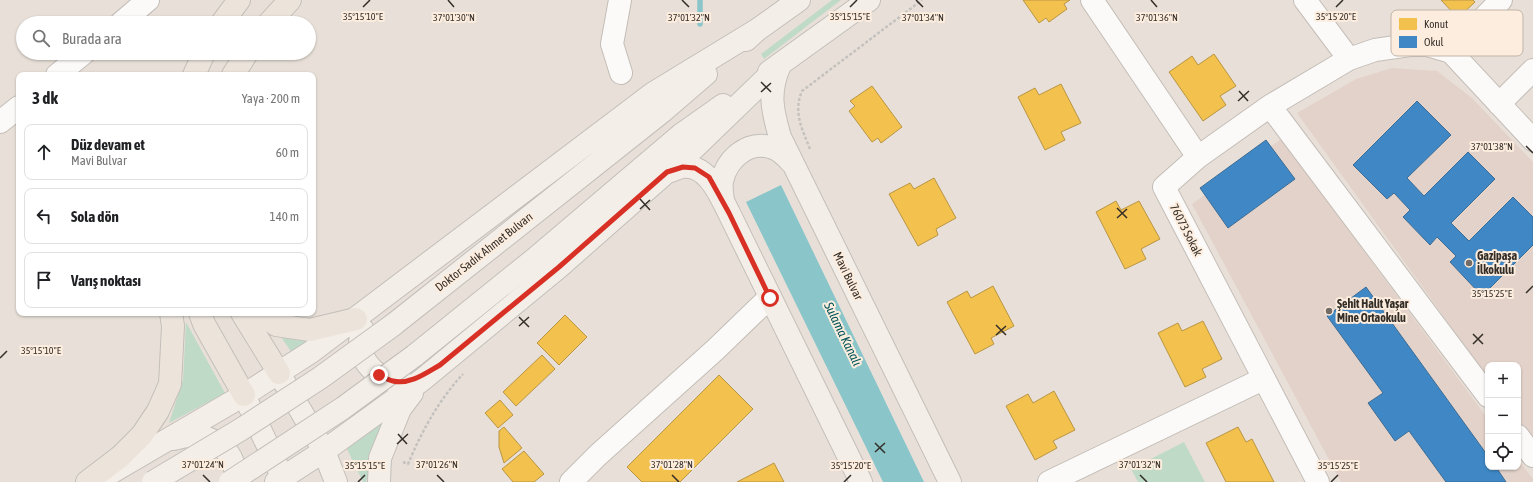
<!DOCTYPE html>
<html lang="tr">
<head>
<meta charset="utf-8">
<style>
	body { margin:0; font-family:"Asap Condensed",sans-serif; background:#f6f6f6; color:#202124 }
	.controls { position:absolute; right:12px; bottom:12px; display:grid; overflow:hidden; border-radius:8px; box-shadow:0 1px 3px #0004 }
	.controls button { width:36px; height:36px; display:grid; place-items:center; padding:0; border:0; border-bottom:1px solid #e0e0e0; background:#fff; color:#202124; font:20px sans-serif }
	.stop { position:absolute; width:12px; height:12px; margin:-9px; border:3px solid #d93025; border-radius:50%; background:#fff }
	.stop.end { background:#d93025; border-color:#fff; box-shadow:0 1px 4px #0008 }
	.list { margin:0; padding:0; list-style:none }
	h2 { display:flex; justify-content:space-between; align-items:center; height:52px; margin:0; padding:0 16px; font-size:17px }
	h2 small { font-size:13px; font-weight:400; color:#757577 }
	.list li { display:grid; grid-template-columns:26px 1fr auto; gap:12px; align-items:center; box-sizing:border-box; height:56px; margin:0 8px 8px; padding:0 8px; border:1px solid #e0e0e0; border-radius:8px }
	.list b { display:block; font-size:15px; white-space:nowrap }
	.list p { margin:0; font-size:13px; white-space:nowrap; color:#757577 }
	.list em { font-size:13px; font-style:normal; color:#757577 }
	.icon { flex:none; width:22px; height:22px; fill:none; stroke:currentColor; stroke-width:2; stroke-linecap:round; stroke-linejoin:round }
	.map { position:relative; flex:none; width:1533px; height:482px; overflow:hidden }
	.search { position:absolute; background:#fff; box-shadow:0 1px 3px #0004; left:16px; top:16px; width:300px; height:44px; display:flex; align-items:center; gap:10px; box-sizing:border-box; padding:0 14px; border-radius:22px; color:#757577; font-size:15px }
	.panel { position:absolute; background:#fff; box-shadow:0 1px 3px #0004; left:16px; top:72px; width:300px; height:244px; border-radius:8px }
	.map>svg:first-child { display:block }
	.education { fill:#e3d2c9 }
	.green { fill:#c0dac8 }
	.water { fill:#8ac5c9 }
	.homes { fill:#f2c14e; stroke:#b99543 }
	.schools { fill:#3f88c5; stroke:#3c6d96 }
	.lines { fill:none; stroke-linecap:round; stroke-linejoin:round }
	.stream { stroke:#8ac5c9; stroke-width:5.5 }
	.minor-casing { stroke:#c3bdb7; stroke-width:24 }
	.major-casing { stroke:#c3beba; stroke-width:24 }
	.highway-casing { stroke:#c3beba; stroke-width:24 }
	.path { stroke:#c4c1be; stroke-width:2.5; stroke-dasharray:3 2; stroke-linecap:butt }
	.minor { stroke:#fcfaf9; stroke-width:22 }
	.major { stroke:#f3eee7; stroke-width:22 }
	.highway { stroke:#ece4db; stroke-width:22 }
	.major-bridge-casing { stroke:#c3beba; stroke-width:24; stroke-linecap:butt }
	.major-bridge { stroke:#f3eee7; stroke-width:22 }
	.route { stroke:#d93025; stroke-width:5 }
	.ticks { fill:none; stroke:#342e28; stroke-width:1.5 }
	.poi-dot { fill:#736c66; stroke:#fdedde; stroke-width:1.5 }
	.labels { text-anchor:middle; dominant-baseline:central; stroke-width:4; stroke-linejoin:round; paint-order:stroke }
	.street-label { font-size:12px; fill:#342e28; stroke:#fdedde }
	.poi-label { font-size:12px; font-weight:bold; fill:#342e28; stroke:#fdedde; text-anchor:start }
	.water-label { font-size:13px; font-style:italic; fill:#00545a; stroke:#fdedde }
	.key { fill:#fdedde; stroke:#c1b4a7; stroke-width:1 }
	.key-label { font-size:11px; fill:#342e28 }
	.ticks-label { font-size:10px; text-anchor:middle; fill:#342e28; stroke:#fdedde; stroke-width:4; stroke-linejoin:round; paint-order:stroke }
</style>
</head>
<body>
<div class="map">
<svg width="1533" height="482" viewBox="0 0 1533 482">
	<rect width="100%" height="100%" fill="#e8e0d8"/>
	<!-- education -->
	<path class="education" d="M1392,68L1437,71L1472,98L1533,162V441L1518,420V365H1488V378L1297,113L1356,79Z
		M1281,139L1488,419V467H1518V459L1533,479V482H1341L1192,204Z"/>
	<!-- green -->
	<path class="green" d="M832,0H841L764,59L761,54Z
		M186,322L225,393L169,423L183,380Z
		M279,334L316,338L292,353Z
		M391,411L375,448L366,482H363L346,447Z
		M1184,442L1205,482H1138L1131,469Z"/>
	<!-- water -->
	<path class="water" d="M781,185L924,482H883L746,202Z"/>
	<!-- homes -->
	<path class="homes" d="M1023,0H1070L1064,4L1067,9L1049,22L1046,18L1039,23Z
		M1441,0H1473L1475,2L1458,18Z
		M1214,54L1236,86L1220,96L1226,105L1203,121L1169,72L1192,56L1198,65Z
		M1061,84L1081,123L1061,132L1065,140L1045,150L1018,97L1035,88L1039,95Z
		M872,86L902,127L881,143L878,138L872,142L849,111L855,106L850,101Z
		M934,178L956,218L936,229L938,235L918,246L889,194L910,183L914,189Z
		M1116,201L1121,210L1139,201L1160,239L1141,249L1146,259L1125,269L1096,212Z
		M993,286L1014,326L991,338L994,344L975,354L947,302L967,291L971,298Z
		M565,315L587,337L559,365L537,343Z
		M1203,321L1222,359L1202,369L1206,377L1185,387L1158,333L1178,323L1182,331Z
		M542,355L555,369L516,406L503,392Z
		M719,375L753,409L680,482H642L627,467Z
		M1054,391L1075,430L1053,441L1057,448L1035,460L1006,406L1028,394L1033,403Z
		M500,400L513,415L498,428L485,413Z
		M504,427L522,448L504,463L499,447V431Z
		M1238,427L1246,442L1252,439L1274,482H1226L1206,443Z
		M524,451L544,474L534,482H513L502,469Z
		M774,463L784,482H737Z"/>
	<!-- schools -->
	<path class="schools" d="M1417,101L1451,135L1407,178L1424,196L1468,152L1495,179L1451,223L1469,241L1513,197L1533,217V245L1482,296L1450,262L1456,256L1437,237L1430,245L1403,217L1410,210L1394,193L1387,199L1353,165Z
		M1266,140L1295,179L1228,228L1200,188Z
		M1366,287L1488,456V467H1496L1506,482H1446L1409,431L1395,441L1368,403L1383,393L1327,316Z"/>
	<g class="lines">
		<!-- stream -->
		<path class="stream" d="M700,24V0"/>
		<!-- minor casing -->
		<g class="minor-casing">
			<path id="minor" d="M620,0L612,44L621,73
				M1092,0L1198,157L1164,187L1318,482
				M1305,0L1349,59
				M121,23L148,0
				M1451,52L1533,140
				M57,75L84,53
				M1499,104L1533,70
				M1270,106L1488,396
				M0,122L19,107
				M1198,157L1270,106L1349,59L1375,50L1410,45H1427L1451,52L1501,0
				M1518,436L1533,456
				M571,482L598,455L715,350L770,297
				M1049,482L1263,379"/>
		</g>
		<!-- major casing -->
		<g class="major-casing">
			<path id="major" d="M746,40L757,30L799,0
				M780,65C768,92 772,110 780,137L950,482
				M769,72L869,0
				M667,172C672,171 677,168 682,167C707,163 720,195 729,213L861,482
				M723,200C722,194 721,188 722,181C727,159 747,141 770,147C779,149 786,156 792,163
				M393,325L663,111L706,74
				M363,330C362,334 360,338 360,342C360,363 380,382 401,381
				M414,356L537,257L682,134L723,105
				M283,380L324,451L336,482
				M244,395L280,472
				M174,439C208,429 235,446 237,482
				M107,475L244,395L311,352L652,94L757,30
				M276,482L324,451L422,380L559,267L694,148L781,64
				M379,482L380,458L400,409L412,393"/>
		</g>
		<!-- highway casing -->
		<g class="highway-casing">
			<path id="highway" d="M222,23L239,0
				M269,23L290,0
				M194,75L204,53
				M233,75L247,53
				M200,313L204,324L244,395
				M242,313L279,373
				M261,313L276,325L310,330L356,319
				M87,482L121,456L142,435L158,411L170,384L173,326L171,313"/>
		</g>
		<!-- path -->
		<path class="path" d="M810,149C802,129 793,112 802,91L922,0
			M403,462L408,464C422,431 438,401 463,374"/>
		<!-- minor -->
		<use href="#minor" class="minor"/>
		<!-- major -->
		<use href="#major" class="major"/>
		<!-- highway -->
		<use href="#highway" class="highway"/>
		<!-- major-bridge casing -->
		<g class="major-bridge-casing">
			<path id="major-bridge" d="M153,482L240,430L320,378L393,325
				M230,482L343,408L414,356"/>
		</g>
		<!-- major-bridge -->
		<use href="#major-bridge" class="major-bridge"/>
	</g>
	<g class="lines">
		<!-- route -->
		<path class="route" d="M379,375C383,377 388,380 393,381C410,385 426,373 440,365L559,267L667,172L683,167L695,168L709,177L729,213L770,298"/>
	</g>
	<!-- ticks -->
	<path class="ticks" d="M448,0L454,7M682,0L689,7M916,0L923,7M1151,0L1157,7M363,7L370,0M850,7L857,0M1336,7L1343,0M761,82L771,92M1239,91L1248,101M761,92L771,83M1238,101L1249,91M1526,146L1533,153M640,199L650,210M1117,208L1127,218M640,209L650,200M1117,218L1127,209M1526,293L1533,286M519,317L529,327M996,325L1006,335M519,326L529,317M1473,334L1483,344M996,335L1006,326M1473,344L1483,334M0,358L7,351M398,434L407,444M875,443L885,453M397,444L408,434M875,452L885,443M203,475L210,482M437,475L444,482M672,475L679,482M1140,475L1147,482M358,482L365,475M844,482L851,475M1331,482L1338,475"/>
	<!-- markers -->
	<g class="poi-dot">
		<circle cx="1469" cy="263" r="4"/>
		<circle cx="1329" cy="311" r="4"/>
	</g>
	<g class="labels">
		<!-- street labels -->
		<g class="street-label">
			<text transform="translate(1186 230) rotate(63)">76073 Sokak</text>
			<text transform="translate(484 252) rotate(-38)">Doktor Sadık Ahmet Bulvarı</text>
			<text transform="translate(848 276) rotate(64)">Mavi Bulvar</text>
		</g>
		<!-- poi labels -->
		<g class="poi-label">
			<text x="1477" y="256">Gazipaşa<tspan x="1477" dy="14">İlkokulu</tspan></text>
			<text x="1337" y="304">Şehit Halit Yaşar<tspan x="1337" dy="14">Mine Ortaokulu</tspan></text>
		</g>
		<!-- water labels -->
		<g class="water-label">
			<text transform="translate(843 334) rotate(64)">Sulama Kanalı</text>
		</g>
	</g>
	<!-- legend -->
	<rect x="1391" y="10" width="132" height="46" rx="6" class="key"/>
	<rect x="1399" y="18" width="18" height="12" fill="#f2c14e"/>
	<rect x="1399" y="36" width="18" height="12" fill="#3f88c5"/>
	<g class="key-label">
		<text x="1424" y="28">Konut</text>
		<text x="1424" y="46">Okul</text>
	</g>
	<g class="ticks-label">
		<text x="363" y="20">35°15'10"E</text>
		<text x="850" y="20">35°15'15"E</text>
		<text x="1336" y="20">35°15'20"E</text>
		<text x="454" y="21">37°01'30"N</text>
		<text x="689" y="21">37°01'32"N</text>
		<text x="923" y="21">37°01'34"N</text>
		<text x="1157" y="21">37°01'36"N</text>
		<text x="1492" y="150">37°01'38"N</text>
		<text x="1492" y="297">35°15'25"E</text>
		<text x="41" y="354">35°15'10"E</text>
		<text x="203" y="468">37°01'24"N</text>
		<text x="437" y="468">37°01'26"N</text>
		<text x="672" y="468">37°01'28"N</text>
		<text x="1140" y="468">37°01'32"N</text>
		<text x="365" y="469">35°15'15"E</text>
		<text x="851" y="469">35°15'20"E</text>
		<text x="1338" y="469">35°15'25"E</text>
	</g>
</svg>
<div class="controls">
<button>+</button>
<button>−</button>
<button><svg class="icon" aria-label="locate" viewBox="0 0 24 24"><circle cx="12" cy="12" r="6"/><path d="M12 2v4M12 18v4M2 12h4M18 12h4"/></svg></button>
</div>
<div class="stop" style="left:770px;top:298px"></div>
<div class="stop end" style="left:379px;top:375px"></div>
<div class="search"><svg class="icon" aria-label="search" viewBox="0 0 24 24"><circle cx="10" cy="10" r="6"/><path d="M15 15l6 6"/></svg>Burada ara</div>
<section class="panel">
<h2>3 dk<small>Yaya · 200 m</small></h2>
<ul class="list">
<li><svg class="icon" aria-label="ahead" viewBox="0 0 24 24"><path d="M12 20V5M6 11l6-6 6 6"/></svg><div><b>Düz devam et</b><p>Mavi Bulvar</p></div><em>60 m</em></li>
<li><svg class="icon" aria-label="left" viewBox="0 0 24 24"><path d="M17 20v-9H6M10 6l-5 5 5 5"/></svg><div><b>Sola dön</b></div><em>140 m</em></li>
<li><svg class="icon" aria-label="arrive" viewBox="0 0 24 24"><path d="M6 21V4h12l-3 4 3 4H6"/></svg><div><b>Varış noktası</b></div></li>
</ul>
</section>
</div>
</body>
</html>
